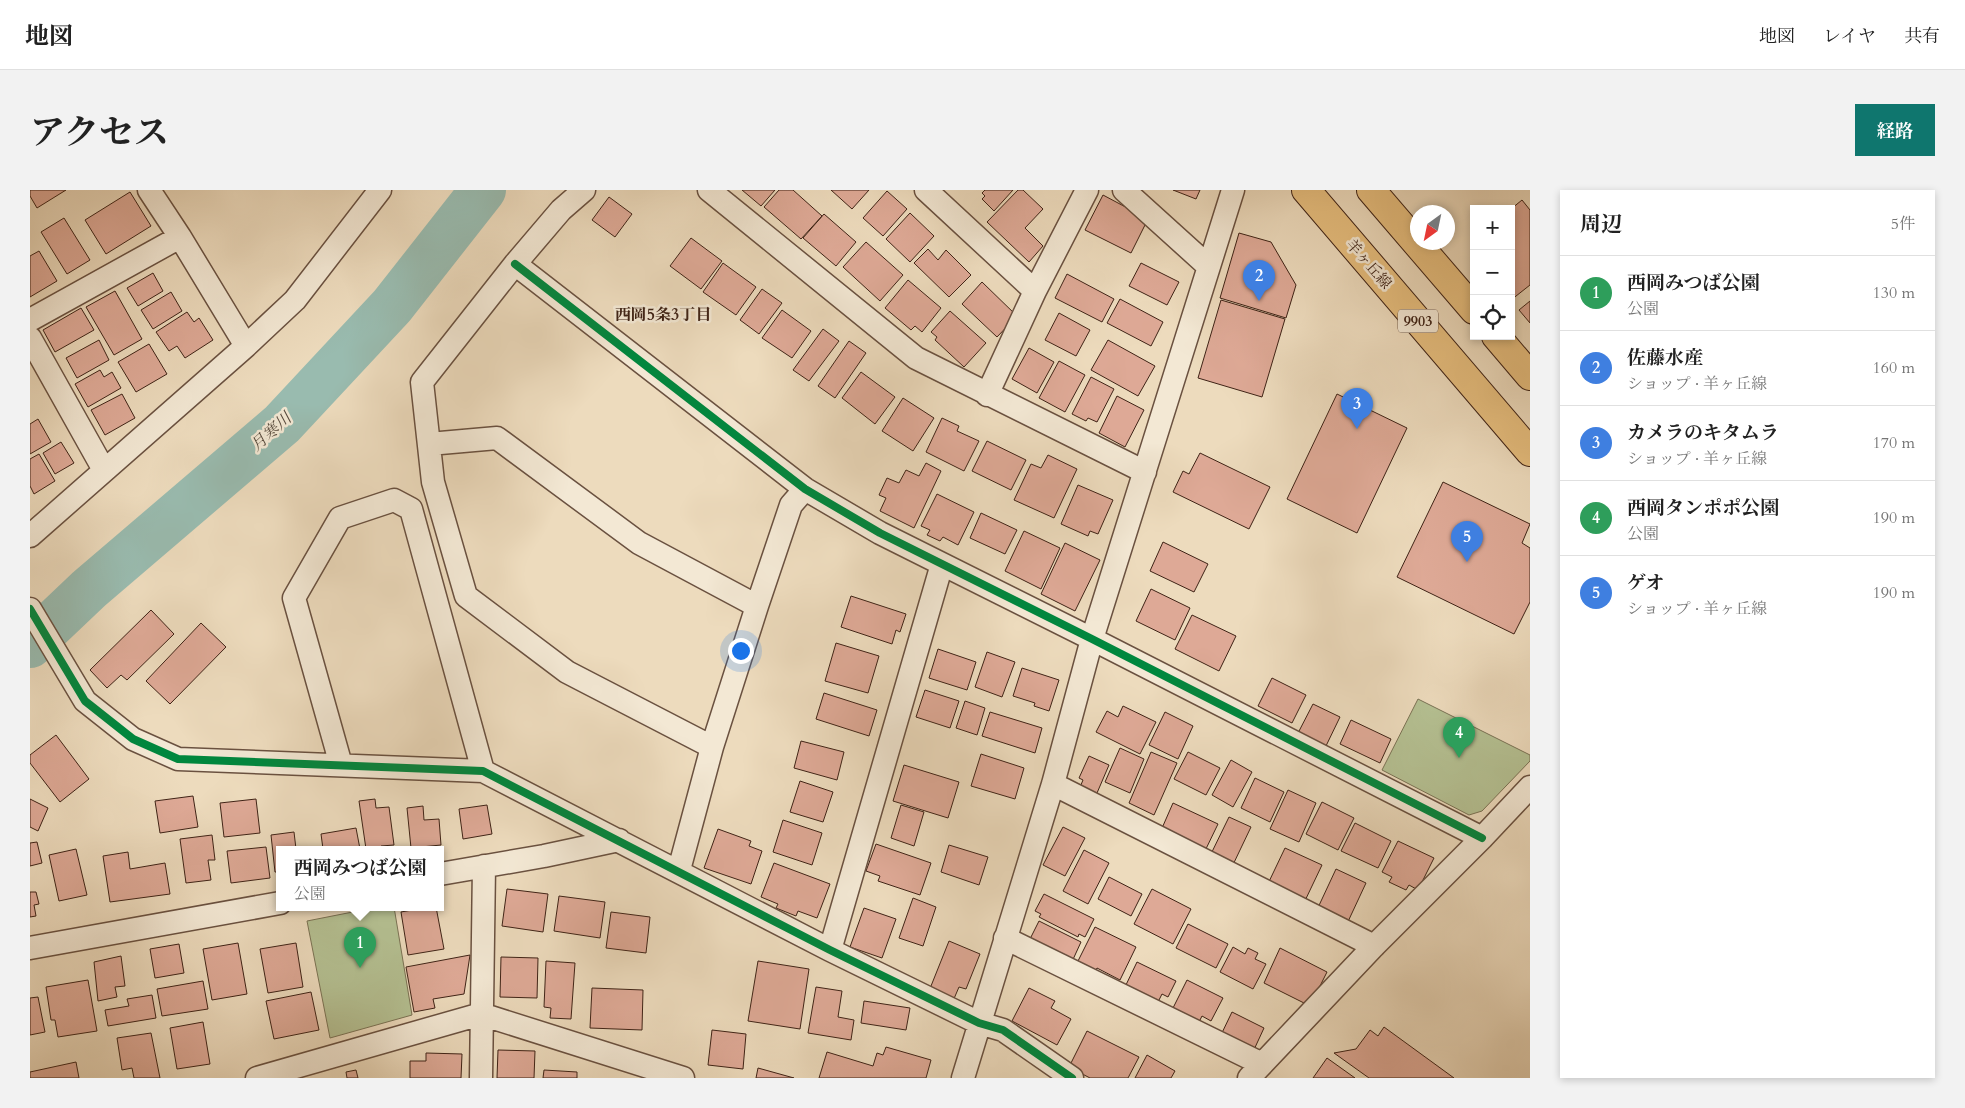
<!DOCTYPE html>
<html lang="ja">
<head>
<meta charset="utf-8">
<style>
	body { margin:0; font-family:Cardo,"Noto Serif JP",serif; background:#f2f2f2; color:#222 }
	.controls { position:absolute; right:15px; top:15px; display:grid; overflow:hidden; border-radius:0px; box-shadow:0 2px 8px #0003 }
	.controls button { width:45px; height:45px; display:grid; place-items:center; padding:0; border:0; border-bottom:1px solid #e0e0e0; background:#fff; color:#222; font:25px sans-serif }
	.compass { position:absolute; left:1380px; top:15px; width:45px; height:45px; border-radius:50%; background:#fff; box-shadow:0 2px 8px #0003; rotate:213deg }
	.you { position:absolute; left:710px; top:460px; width:18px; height:18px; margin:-12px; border:4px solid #fff; border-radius:50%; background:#1a73e8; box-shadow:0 0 0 8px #1a73e833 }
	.badge { display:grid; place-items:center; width:32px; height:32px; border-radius:50%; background:#0f766e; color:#fff; font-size:16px; font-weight:700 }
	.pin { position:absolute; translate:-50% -41px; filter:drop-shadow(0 1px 2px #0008) }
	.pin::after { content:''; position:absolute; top:26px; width:18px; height:15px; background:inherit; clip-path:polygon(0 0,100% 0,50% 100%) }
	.popup { position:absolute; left:246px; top:656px; width:168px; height:65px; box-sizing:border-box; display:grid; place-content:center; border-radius:0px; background:#fff; filter:drop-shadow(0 1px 4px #0005); font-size:16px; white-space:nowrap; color:#767676 }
	.popup b { font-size:19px; color:#222 }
	.popup::after { content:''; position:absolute; left:50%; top:100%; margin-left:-10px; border:10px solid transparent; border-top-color:#fff }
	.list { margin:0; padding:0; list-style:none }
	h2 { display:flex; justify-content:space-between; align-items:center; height:65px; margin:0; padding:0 20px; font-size:21px }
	h2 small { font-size:16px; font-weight:400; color:#767676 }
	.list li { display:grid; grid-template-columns:32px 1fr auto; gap:15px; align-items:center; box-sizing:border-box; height:75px; padding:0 20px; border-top:1px solid #e0e0e0 }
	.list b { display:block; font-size:19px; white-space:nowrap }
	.list p { margin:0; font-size:16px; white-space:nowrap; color:#767676 }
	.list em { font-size:16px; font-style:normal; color:#767676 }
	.icon { flex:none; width:28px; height:28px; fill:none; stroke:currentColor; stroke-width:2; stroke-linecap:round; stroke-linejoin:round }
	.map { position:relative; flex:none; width:1500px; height:888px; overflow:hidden; border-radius:0px }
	header { display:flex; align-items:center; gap:30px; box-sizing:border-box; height:70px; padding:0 25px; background:#fff; border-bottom:1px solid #e0e0e0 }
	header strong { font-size:24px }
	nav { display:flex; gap:28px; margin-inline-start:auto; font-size:18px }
	.intro { display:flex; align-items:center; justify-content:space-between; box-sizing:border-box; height:120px; padding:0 30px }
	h1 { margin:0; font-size:35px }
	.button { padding:12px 22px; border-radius:0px; background:#0f766e; color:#fff; font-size:18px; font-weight:700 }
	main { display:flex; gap:30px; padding:0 30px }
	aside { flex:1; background:#fff; border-radius:0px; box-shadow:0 2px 8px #0003 }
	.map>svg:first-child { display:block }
	.green { fill:#b5c193; stroke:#7a7254 }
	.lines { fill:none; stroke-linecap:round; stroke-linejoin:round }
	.river { stroke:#99bbaf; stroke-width:46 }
	.building { fill:#dea996; stroke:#3f2316 }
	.minor-casing { stroke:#6a5140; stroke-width:25 }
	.primary-casing { stroke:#3f2316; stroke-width:30 }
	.minor { stroke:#f3e8d4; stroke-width:22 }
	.primary { stroke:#e6be7e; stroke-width:28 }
	.cycleway-casing { stroke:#f3e8d4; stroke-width:11 }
	.cycleway { stroke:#00873e; stroke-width:8 }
	.labels { text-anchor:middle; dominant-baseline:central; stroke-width:5; stroke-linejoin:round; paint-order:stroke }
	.shield { fill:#f3e8d4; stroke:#755e4f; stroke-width:1 }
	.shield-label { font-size:14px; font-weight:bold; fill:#3f2316 }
	.street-label { font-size:15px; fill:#3f2316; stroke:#f3e8d4 }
	.neighbourhood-label { font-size:16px; font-weight:bold; fill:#3f2316; stroke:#f3e8d4 }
	.water-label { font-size:16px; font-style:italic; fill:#56493c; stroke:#f3e8d4 }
</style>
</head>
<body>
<header>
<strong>地図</strong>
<nav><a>地図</a><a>レイヤ</a><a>共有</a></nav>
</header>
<div class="intro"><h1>アクセス</h1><a class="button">経路</a></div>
<main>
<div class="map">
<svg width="1500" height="888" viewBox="0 0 1500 888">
	<rect width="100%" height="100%" fill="#eddbbd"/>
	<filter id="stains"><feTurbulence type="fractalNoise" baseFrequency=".004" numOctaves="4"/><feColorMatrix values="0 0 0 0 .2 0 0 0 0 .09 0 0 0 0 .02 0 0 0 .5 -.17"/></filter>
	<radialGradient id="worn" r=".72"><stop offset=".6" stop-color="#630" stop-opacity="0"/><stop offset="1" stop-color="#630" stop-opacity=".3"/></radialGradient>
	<!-- green -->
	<path class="green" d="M1388,509L1500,565V571L1452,621L1439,625L1352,580Z
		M348,717H364L382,825L300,848L277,731Z"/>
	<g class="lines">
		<!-- river -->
		<path class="river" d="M0,455L59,399L252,234L362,116L453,0"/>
	</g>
	<!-- building -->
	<path class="building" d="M0,0H36L7,18L0,6Z
		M712,0H745L731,16Z
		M749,0H763L792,26L771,49L734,17Z
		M801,0H839L822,19Z
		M955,0H983L964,21L952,9L955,6L952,3Z
		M988,0H993L1013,19L995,38L1013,56L999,72L957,32Z
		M1143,0H1170L1166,9Z
		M857,1L877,19L853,46L833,28Z
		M100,2L121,36L76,64L55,30Z
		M1073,5L1118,29L1101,63L1055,40Z
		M579,7L602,24L585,47L562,30Z
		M1492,10L1500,20V95L1481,110V19Z
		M880,23L904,46L880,72L856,49Z
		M794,24L826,52L806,76L773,48Z
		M34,28L60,70L37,84L11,42Z
		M1209,43L1241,52L1266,95L1256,128L1190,108Z
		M661,48L692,71L671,99L640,76Z
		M836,52L873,85L850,111L813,77Z
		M898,59L908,70L916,60L941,85L919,107L884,73Z
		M9,61L27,91L0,107V66Z
		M693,73L726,97L706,125L673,102Z
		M1111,73L1149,92L1137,115L1099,96Z
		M123,83L133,101L108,116L97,98Z
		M1037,84L1084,109L1072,132L1025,108Z
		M878,90L911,118L892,142L885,136L881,140L855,118Z
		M952,92L987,126L967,147L932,114Z
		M732,99L752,113L729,144L710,130Z
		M85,101L112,149L84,165L56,117Z
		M141,102L152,121L123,139L111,120Z
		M1090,109L1133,132L1121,156L1077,133Z
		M1191,110L1255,129L1232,207L1168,188Z
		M1500,111V133L1489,120Z
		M51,118L64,140L25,162L13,140Z
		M752,120L781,141L762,168L732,148Z
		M920,121L956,153L934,177L905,150L907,147L901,142Z
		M157,122L164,132L169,128L183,150L155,168L147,156L139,161L126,142Z
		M1029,123L1060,140L1046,166L1015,150Z
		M793,139L809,151L779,191L763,180Z
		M69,150L79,170L47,188L36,168Z
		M1078,150L1125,176L1108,206L1061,180Z
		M819,151L836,163L805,208L788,196Z
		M119,154L137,184L106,202L88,172Z
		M999,158L1024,172L1007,203L982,189Z
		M1029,171L1055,185L1035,222L1009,208Z
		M70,180L74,187L82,182L91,198L58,217L45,194Z
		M831,182L865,207L845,234L812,208Z
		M1061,187L1084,199L1067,232L1058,228L1056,231L1042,224Z
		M92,204L105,228L75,245L61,220Z
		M1307,204L1377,238L1327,343L1257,309Z
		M1087,206L1114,220L1095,257L1069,243Z
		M873,208L904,228L883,261L852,241Z
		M912,228L929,236L927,241L949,251L934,281L896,262Z
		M8,229L21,252L0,264V234Z
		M957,251L996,270L981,300L942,281Z
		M31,252L44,273L25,284L13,263Z
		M1170,263L1240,297L1219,339L1143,302L1153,281L1159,284Z
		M9,264L25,291L4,304L0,296V269Z
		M1018,265L1047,279L1024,328L984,310L1001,274L1011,278Z
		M896,273L911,281L884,338L850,321L856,308L849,305L857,288L869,293L876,280L889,286Z
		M1413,292L1500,334L1492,353L1500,358V412L1484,444L1367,387Z
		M1048,295L1083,310L1068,344L1060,341L1058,346L1031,334Z
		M907,304L944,322L928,355L913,347L910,351L897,345L900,340L891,336Z
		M951,323L987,340L975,364L940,348Z
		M994,341L1030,358L1011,399L975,381Z
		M1133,352L1178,374L1164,402L1120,381Z
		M1035,353L1070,370L1045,421L1011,404Z
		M1121,399L1160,418L1145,450L1106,431Z
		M821,406L876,424L870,442L866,440L862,454L811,437Z
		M121,420L144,444L97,490L91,485L77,498L60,480Z
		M1162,425L1206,446L1189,481L1145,459Z
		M171,433L196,457L140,514L116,491Z
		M806,453L849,466L838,503L795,491Z
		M908,459L946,472L937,500L899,488Z
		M957,462L985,472L972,507L945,497Z
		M992,478L1029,490L1019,521L1004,516L1005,513L983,506Z
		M1242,488L1276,505L1262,533L1228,516Z
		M895,500L929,511L920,538L886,527Z
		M794,503L847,520L839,546L786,529Z
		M935,511L955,518L947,545L926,538Z
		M1283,514L1310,527L1295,558L1267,545Z
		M1093,516L1126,532L1110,564L1066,542L1077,521L1088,527Z
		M960,522L1012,538L1005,563L952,546Z
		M1135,522L1163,536L1148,569L1119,555Z
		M1321,530L1361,549L1350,573L1310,554Z
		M26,545L59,589L30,612L0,573V565Z
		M771,551L814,562L807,590L764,578Z
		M1090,558L1114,569L1100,603L1075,592Z
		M1121,562L1147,573L1124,625L1099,613Z
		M1158,562L1190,578L1176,605L1144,589Z
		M951,564L994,578L985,609L941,596Z
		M1059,566L1079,575L1064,610L1048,602L1053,590L1049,588Z
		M1201,570L1222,582L1203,617L1182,605Z
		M874,575L929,592L918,628L863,611Z
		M1225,588L1254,602L1240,632L1211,618Z
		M770,591L803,602L793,632L760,622Z
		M1258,600L1286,613L1269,652L1240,639Z
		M163,606L168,637L130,643L125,611Z
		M0,609L18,618L8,641L0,637Z
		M226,609L230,643L194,647L190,613Z
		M345,609L346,618L359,617L364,655L351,656L352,659H336L329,611Z
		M1292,612L1324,628L1308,660L1276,644Z
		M1143,613L1188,634L1173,665L1129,645Z
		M457,615L462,644L433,649L429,619Z
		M871,615L894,622L884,656L861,648Z
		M393,616L394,630L409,629L411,655L381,658L377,618Z
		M1199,627L1221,637L1200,681L1178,670Z
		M753,630L792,643L782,675L743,662Z
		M1325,633L1361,651L1348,678L1311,661Z
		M1033,637L1055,648L1035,686L1013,675Z
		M326,638L330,659H293L291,644Z
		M688,639L721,651L719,656L732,661L721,694L674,678Z
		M264,642L266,659H250V682H245L241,645Z
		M182,645L185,670H178L181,690L156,693L150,649Z
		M1368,651L1404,668L1388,700L1379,695L1376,700L1359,692L1362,687L1352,682Z
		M7,652L12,673L0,676V653Z
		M846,654L901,673L890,705L848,691L850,686L836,681Z
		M919,655L958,667L949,695L911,682Z
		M236,657L240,688L201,693L197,661Z
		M1255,658L1292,675L1272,717L1235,700Z
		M46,659L57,705L29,711L19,665Z
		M1054,660L1079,673L1058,714L1033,701Z
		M98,662L100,679L135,673L140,704L80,712L73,666Z
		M744,673L800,694L787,728L768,721L766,726L746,718L748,714L731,707Z
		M1306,679L1336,693L1315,738L1285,724Z
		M1079,687L1112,704L1101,726L1068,709Z
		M477,699L518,704L513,742L472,736Z
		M1122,699L1161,719L1143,754L1104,734Z
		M0,702H6L9,714L4,715L6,726L0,727Z
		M1014,704L1064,729L1055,747L1049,744L1048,747L1009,727L1011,724L1005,721Z
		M529,706L575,712L570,748L524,741Z
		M883,708L906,717L893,756L869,748Z
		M398,717H406L414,759L378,765L371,722Z
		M834,718L866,729L852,768L820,757Z
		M581,722L620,727L616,763L576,758Z
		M1009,731L1051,752L1040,776L997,755Z
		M1158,734L1198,754L1186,778L1146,758Z
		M1065,737L1106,757L1090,790L1067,778L1063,786L1045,777Z
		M919,751L950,764L936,799L929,797L923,811L899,801Z
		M208,753L217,804L182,810L173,759Z
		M266,753L273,797L238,803L230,759Z
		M149,754L154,783L125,788L120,759Z
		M1203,757L1215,764L1218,758L1228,763L1225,769L1236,774L1223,799L1190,782Z
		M1250,758L1297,782L1280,816L1234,793Z
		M440,765L434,804L403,809L405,818L384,822L376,777Z
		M91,766L95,796L85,797L87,807L68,811L64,772Z
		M471,767L508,768L507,808L470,807Z
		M516,771L545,773L541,829L520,828L521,818L514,817Z
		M728,771L779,779L770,839L718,831Z
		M1107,772L1146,791L1138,807L1132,804L1127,814L1094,799Z
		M58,790L67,841L28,847L25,830H21L16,797Z
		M1157,790L1193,808L1181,831L1172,826L1166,838L1140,824Z
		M173,791L178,819L132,826L127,799Z
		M786,797L812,801L808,827L824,830L821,850L778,843Z
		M562,798L613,800L612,840L560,838Z
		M999,798L1025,811L1021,818L1041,829L1027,855L982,831Z
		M281,802L289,840L244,849L236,811Z
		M122,805L126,828L78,836L75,820L99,816L97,809Z
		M8,807L15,842L0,845V808Z
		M834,811L880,818L876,840L831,833Z
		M1202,822L1234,838L1222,864L1189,849Z
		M173,832L180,874L147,879L140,838Z
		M1354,837L1424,888H1339L1304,863L1326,859L1340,840L1348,846Z
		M682,840L716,844L713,879L678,875Z
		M1057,841L1109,867L1098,888H1060L1039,877Z
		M121,843L130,888H104L102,878L92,880L87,848Z
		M856,857L901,870L896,888H789L797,862L843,876L847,863L853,865Z
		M468,860L505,861L504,888H467Z
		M396,863L432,864L431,888H380V871H396Z
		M1117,865L1145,881L1141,888H1105Z
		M1297,868L1325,888H1283Z
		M46,872L49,888H0V882Z
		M728,878L764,888H726Z
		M326,880L328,888H317L316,882Z
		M514,880L547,882V888H513Z"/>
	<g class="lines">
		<!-- minor casing -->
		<g class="minor-casing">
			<path id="minor" d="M554,0L531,20L485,74L392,192L403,292L436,406L537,482L682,557
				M679,0L886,168L1115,282
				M896,0L1005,101L957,205
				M1094,0L1178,76
				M150,47L216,156
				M485,74L775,299L850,343L1062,449L1452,648
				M1005,101L1057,0
				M0,130L150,47L119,0
				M0,148L74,280
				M399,254L467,248L609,353L727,416
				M0,346L216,156L265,110L350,0
				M0,419L55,511L103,549L148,569L453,581L800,760L949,833L973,840L1042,888
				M311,575L264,408L310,328L364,310L381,319L453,581
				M1023,594L1344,756
				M649,680L682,557L727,416L761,315L775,299
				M410,684L514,666L589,650
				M975,748L1232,874
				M0,758L250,713
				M800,760L912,374
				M227,888L451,824L653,888
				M451,888L454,676
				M933,888L1023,594L1062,449L1203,0
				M1219,888L1344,756L1452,648L1500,597"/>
		</g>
		<!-- primary casing -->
		<g class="primary-casing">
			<path id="primary" d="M1276,0L1500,262
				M1341,0L1444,120
				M1466,146L1500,186"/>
		</g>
		<!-- minor -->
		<use href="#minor" class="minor"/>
		<!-- primary -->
		<use href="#primary" class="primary"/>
		<!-- cycleway casing -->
		<g class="cycleway-casing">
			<path id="cycleway" d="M485,74L775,299L850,343L1062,449L1452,648
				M0,419L55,511L103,549L148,569L453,581L800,760L949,833L973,840L1042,888"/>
		</g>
		<!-- cycleway -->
		<use href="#cycleway" class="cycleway"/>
	</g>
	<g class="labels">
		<!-- shield labels -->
		<rect class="shield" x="1368" y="119.5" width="40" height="23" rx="4"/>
		<g class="shield-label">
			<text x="1388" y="131">9903</text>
		</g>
		<!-- street labels -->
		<g class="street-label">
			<text transform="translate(1339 74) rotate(49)">羊ヶ丘線</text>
		</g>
		<!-- neighbourhood labels -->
		<g class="neighbourhood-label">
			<text x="633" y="125">西岡5条3丁目</text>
		</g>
		<!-- water labels -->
		<g class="water-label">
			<text transform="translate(241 242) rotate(-42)">月寒川</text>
		</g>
	</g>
	<rect width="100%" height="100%" filter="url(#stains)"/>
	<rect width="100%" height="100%" fill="url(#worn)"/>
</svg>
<div class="controls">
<button>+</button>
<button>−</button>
<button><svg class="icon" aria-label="locate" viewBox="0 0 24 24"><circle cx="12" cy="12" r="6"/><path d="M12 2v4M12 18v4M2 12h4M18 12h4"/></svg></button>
</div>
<svg class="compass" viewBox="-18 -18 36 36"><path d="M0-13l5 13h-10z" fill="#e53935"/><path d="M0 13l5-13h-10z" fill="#767676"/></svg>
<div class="you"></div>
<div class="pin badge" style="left:330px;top:778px;background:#2e9e5b">1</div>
<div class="popup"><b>西岡みつば公園</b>公園</div>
<div class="pin badge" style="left:1229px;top:111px;background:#3f7fe0">2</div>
<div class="pin badge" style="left:1327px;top:239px;background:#3f7fe0">3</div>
<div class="pin badge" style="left:1429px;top:568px;background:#2e9e5b">4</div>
<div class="pin badge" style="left:1437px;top:372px;background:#3f7fe0">5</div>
</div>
<aside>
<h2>周辺<small>5件</small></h2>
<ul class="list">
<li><span class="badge" style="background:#2e9e5b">1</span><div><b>西岡みつば公園</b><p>公園</p></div><em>130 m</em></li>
<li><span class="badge" style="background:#3f7fe0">2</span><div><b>佐藤水産</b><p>ショップ · 羊ヶ丘線</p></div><em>160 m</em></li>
<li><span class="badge" style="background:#3f7fe0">3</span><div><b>カメラのキタムラ</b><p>ショップ · 羊ヶ丘線</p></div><em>170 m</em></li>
<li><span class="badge" style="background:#2e9e5b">4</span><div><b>西岡タンポポ公園</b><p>公園</p></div><em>190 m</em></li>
<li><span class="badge" style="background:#3f7fe0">5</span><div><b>ゲオ</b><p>ショップ · 羊ヶ丘線</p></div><em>190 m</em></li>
</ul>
</aside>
</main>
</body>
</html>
